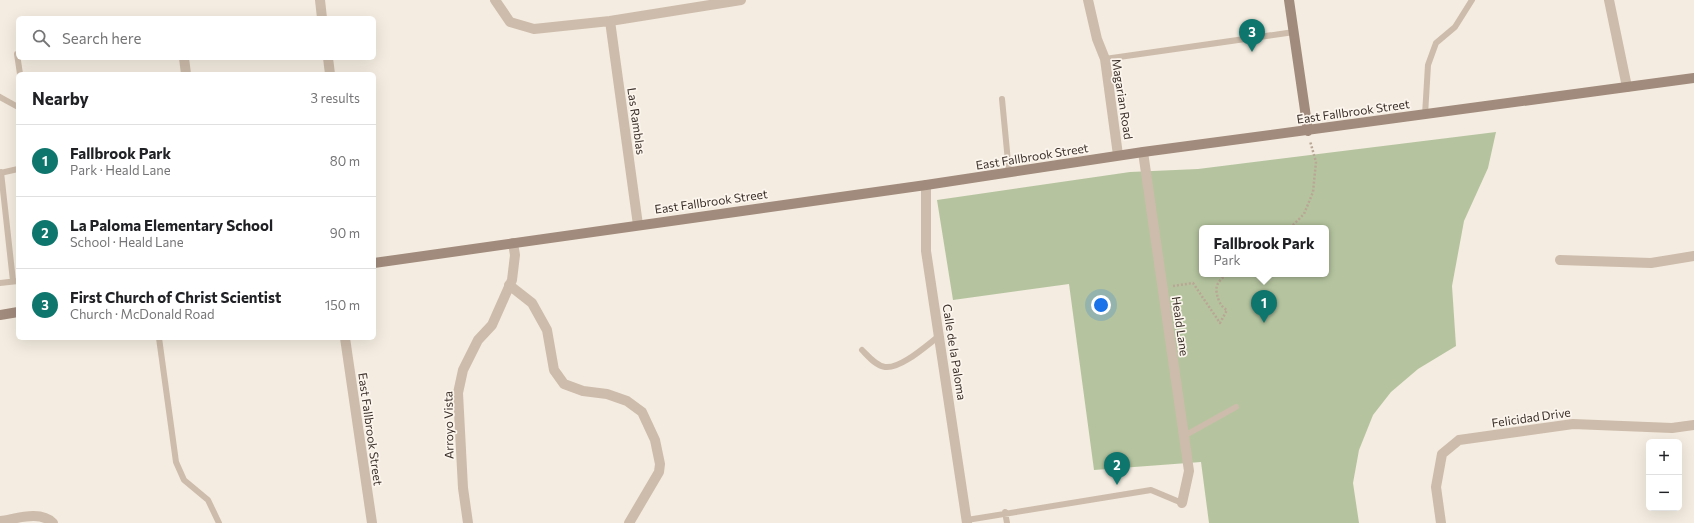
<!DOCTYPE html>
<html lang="en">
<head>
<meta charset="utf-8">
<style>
	body { margin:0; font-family:Commissioner,sans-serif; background:#f6f6f6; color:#202124 }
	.controls { position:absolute; right:12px; bottom:12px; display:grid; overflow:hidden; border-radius:6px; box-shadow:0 4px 16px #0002 }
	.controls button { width:36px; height:36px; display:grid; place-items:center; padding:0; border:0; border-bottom:1px solid #e0e0e0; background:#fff; color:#202124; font:20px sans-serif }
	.you { position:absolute; left:1101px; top:305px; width:14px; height:14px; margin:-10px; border:3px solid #fff; border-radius:50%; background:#1a73e8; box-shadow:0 0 0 6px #1a73e833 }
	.badge { display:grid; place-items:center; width:26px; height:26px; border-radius:50%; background:#0f766e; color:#fff; font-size:13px; font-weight:700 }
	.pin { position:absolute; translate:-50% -33px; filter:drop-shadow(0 1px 2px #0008) }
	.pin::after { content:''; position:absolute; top:21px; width:14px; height:12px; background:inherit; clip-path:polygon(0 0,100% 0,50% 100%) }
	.popup { position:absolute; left:1199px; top:225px; width:130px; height:52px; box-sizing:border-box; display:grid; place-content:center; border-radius:6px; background:#fff; filter:drop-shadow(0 1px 3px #0005); font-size:13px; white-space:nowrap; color:#757577 }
	.popup b { font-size:15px; color:#202124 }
	.popup::after { content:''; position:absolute; left:50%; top:100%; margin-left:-8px; border:8px solid transparent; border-top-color:#fff }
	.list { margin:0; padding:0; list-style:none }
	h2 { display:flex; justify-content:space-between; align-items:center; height:52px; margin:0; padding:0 16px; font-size:17px }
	h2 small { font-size:13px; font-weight:400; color:#757577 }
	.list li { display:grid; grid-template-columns:26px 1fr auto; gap:12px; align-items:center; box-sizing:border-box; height:72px; padding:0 16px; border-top:1px solid #e0e0e0 }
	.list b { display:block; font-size:15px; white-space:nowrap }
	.list p { margin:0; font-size:13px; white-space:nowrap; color:#757577 }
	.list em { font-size:13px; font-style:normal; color:#757577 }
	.icon { flex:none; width:22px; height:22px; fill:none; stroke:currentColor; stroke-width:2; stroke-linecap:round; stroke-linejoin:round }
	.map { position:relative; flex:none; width:1694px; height:523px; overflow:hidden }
	.search { position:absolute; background:#fff; box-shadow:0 4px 16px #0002; left:16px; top:16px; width:360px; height:44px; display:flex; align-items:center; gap:10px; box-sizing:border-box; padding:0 14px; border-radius:6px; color:#757577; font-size:15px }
	.panel { position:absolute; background:#fff; box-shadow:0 4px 16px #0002; left:16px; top:72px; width:360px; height:268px; border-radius:6px }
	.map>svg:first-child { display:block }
	.green { fill:#b5c49f; fill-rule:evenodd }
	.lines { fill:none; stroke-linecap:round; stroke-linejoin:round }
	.path { stroke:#b9a695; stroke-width:2.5; stroke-dasharray:2 2; stroke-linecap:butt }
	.lane { stroke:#cdbcab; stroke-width:6 }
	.street { stroke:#cdbcab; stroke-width:10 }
	.secondary { stroke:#a18b7c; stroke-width:10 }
	.labels { text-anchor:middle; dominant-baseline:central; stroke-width:3.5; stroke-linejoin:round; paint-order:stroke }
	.street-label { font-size:12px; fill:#3b302a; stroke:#fbf5ed }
</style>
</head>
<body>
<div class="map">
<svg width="1694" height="523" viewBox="0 0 1694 523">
	<rect width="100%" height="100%" fill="#f4ece0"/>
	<!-- green -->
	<path class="green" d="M1496,132L1488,168L1464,221L1452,286L1456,346L1418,369L1391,392L1373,415L1359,450L1353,483L1359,523H1209L1201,462L1094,470L1069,284L953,300L937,200L1130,172L1198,169ZM1202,228H1326V274H1202Z"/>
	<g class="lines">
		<!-- path -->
		<path class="path" d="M1290,228L1304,214L1313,192L1316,162L1310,141
			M1252,274H1255
			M1173,286L1193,283L1220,323L1227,310C1223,308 1221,305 1219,301C1214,287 1216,283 1227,274"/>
		<!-- lane -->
		<path class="lane" d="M17,54L20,74
			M1105,59L1294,32
			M0,97L18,107
			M1002,99L1009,172
			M1425,115L1428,65L1436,43L1455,27L1472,0
			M1,172L13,281
			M0,173L18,169
			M0,283L18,281
			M159,338L176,462L184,480L208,500L219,523
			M862,350C868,356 876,366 885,367C901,369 927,345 939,336
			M1184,436L1236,407
			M1005,512L1007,523
			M967,520L1151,490L1182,503"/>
		<!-- street -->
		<path class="street" d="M320,0L322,18
			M495,0L510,22L534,29L610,21L741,0
			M1088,0L1097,39L1105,59L1118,155
			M1609,0L1627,87
			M610,21L638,225
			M184,58L186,74
			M328,58L330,74
			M1143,152L1189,471L1182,503
			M926,185V251L967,523
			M1560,260L1651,263L1694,256
			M509,285L532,303L547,330L554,370L564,384L583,391L607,394L627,401L642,412L655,440L660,464L659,472L629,523
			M345,338L372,523
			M0,521C16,519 40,510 53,523
			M468,523L463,488L458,393L463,370L478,340L492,325L512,280L515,255L513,243
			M1441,523L1436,487L1442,454L1459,440L1573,424L1672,428L1694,425"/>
		<!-- secondary -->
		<path class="secondary" d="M1289,0L1308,131
			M374,263L926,185L1143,152L1694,78
			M0,315L18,312"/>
	</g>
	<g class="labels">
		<!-- street labels -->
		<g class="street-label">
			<text transform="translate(1123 99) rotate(81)">Magarian Road</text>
			<text transform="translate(1353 111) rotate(-8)">East Fallbrook Street</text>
			<text transform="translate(637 121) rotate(82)">Las Ramblas</text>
			<text transform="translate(1032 156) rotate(-9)">East Fallbrook Street</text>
			<text transform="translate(711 201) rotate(-8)">East Fallbrook Street</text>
			<text transform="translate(1181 326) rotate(82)">Heald Lane</text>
			<text transform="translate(955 352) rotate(81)">Calle de la Paloma</text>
			<text transform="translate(1531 417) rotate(-8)">Felicidad Drive</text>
			<text transform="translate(448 425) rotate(-91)">Arroyo Vista</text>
			<text transform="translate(371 429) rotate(82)">East Fallbrook Street</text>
		</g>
	</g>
</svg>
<div class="controls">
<button>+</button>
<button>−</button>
</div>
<div class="you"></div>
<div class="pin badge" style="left:1264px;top:323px">1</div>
<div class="popup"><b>Fallbrook Park</b>Park</div>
<div class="pin badge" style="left:1117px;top:485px">2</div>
<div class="pin badge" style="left:1252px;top:52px">3</div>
<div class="search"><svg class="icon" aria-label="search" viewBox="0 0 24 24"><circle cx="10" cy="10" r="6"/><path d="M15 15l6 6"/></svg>Search here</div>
<section class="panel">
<h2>Nearby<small>3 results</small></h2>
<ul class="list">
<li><span class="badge">1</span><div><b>Fallbrook Park</b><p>Park · Heald Lane</p></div><em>80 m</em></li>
<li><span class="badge">2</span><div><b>La Paloma Elementary School</b><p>School · Heald Lane</p></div><em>90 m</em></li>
<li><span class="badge">3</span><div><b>First Church of Christ Scientist</b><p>Church · McDonald Road</p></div><em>150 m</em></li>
</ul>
</section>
</div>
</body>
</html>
